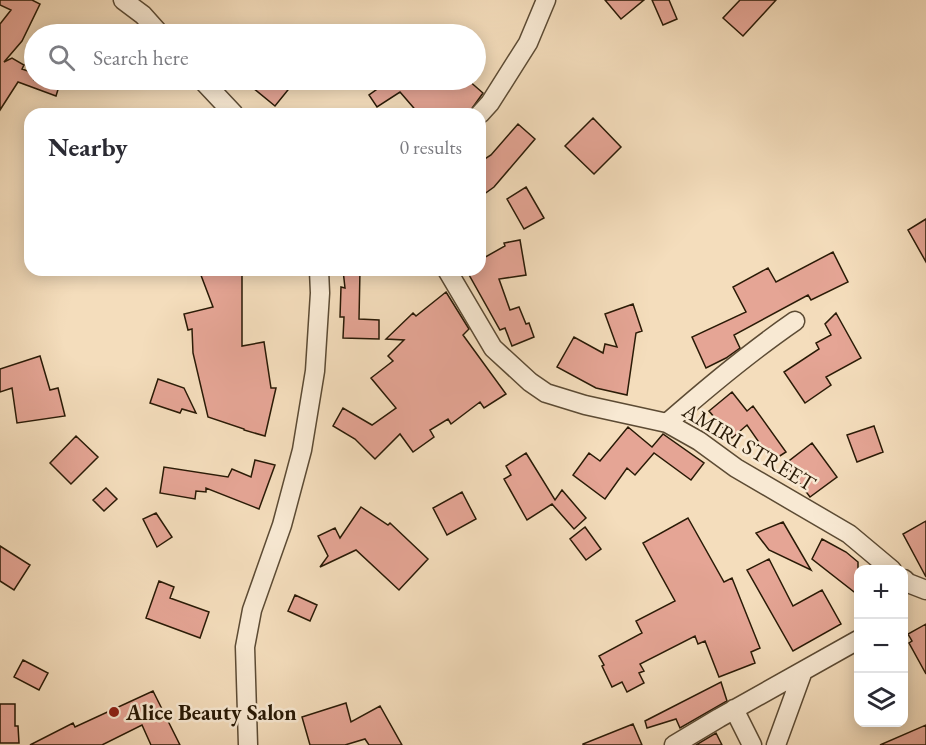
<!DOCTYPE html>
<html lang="en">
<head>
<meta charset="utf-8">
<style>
	body { margin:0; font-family:"EB Garamond",serif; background:#f7f7f7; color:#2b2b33 }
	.controls { position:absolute; right:18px; bottom:18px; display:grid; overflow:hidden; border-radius:12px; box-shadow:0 3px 15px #0003 }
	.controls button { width:54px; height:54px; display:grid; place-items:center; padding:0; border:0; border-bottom:2px solid #e1e1e2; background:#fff; color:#2b2b33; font:30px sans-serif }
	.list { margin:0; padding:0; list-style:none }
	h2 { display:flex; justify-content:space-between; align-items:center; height:78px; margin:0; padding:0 24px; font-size:26px }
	h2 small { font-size:20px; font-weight:400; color:#7c7c81 }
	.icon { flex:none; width:33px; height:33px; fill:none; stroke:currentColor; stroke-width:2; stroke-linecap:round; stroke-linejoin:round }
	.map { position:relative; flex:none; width:926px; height:745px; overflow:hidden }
	.search { position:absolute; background:#fff; box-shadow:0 3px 15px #0003; left:24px; top:24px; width:462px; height:66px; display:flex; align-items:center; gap:15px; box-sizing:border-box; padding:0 21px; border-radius:33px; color:#7c7c81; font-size:22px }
	.panel { position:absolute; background:#fff; box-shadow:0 3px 15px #0003; left:24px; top:108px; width:462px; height:168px; border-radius:18px }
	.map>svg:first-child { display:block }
	.building { fill:#e5a595; stroke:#291a06; stroke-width:1.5 }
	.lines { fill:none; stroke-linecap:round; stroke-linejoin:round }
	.minor-casing { stroke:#5c4b34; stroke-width:21 }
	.minor { stroke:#f8e9d3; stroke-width:18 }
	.poi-dot { fill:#8f2418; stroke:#f8e9d3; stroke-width:2 }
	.labels { text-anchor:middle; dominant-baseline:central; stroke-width:5; stroke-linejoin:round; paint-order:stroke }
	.street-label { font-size:22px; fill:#291a06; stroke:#f8e9d3 }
	.poi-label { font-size:22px; font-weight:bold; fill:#291a06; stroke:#f8e9d3; text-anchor:start }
</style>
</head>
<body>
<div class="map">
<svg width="926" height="745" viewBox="0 0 926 745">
	<rect width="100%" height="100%" fill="#f4ddbc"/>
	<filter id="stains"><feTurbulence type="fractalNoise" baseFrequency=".00333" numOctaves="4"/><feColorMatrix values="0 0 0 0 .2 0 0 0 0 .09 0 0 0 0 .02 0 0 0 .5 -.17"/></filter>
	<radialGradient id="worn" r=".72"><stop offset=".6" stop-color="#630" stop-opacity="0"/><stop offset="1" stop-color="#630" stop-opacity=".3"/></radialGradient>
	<!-- building -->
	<path class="building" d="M0,0H32L40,4L22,41L4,62L12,58L24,65L22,69L34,73V80H51L60,83L56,96L18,82L0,110V24L11,10L0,5Z
		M605,0H644L621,19Z
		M652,0H669L677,19L663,25Z
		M740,0H776L743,36L723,18Z
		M260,80H296L275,106L253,88Z
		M390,80H468L483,93L468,114H419L400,92L377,107L369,95Z
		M593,118L621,147L594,174L565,146Z
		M518,124L535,139L494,187L480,197V162L491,155Z
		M526,187L544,218L524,229L507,199Z
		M926,219V262L908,230Z
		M520,240L526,275L499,279L510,310L519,307L526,324L529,323L534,337L512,346L505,328L500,330L468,273L473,270H480V260L505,246L504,243Z
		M833,252L848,282L811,300L808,295L734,335L740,348L726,358L706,368L692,337L746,312L733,287L768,268L776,282Z
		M199,270H242V346L264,342L271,388H276L265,436L244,430V429L208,417L193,353L192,329L188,330L184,314L213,307Z
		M343,270H360L359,319L379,320V339L343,338L344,317H340L341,287L345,288Z
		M446,292L469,329L463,335L506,394L484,408L480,402L451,424L448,419L430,430L434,437L413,452L400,434L375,459L355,439L333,426L343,408L372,425L396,408L371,378L393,361L388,356L404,340L386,339L413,313L416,316Z
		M633,304L642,331L636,333L627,395L596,388L557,367L574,337L603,353L605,344L617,347L605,314Z
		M836,313L861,358L826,377L831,385L805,403L784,372L819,349L816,343L831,335L825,324Z
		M40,356L50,390L58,388L65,416L17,423L12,388L0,392V369Z
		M158,379L184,388L196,413L182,409L180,413L150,403Z
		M732,392L747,411L753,406L786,452L772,461L747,425L732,438L709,411Z
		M874,426L883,452L857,462L847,435Z
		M628,427L652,447L663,434L704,463L691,480L654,453L635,475L627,468L605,499L573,475L589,453L600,461Z
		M76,436L98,457L71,484L50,463Z
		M812,443L837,477L810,497L785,464Z
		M526,453L555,500L562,490L586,518L574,529L552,504L527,520L504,479L511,475L506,466Z
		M255,460L275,465L259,509L206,488V492L196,491L195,499L160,493L164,467L228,477L232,469L251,477Z
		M106,488L117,499L104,511L93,500Z
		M462,492L476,519L447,535L433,508Z
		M361,507L388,525L390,523L428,559L399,590L356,550L320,567L328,556L318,536L335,528L340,538Z
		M156,513L172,537L157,547L143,519Z
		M688,518L724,582L732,578L760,648L751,652L755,663L719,677L705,641L698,644L695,636L640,664L644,671L639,673L644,683L627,692L622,682L612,687L602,666L604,665L599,656L642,633L636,621L675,601L643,543Z
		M926,521V577L903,534Z
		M783,522L811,570L769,550L756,533Z
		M585,527L601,549L586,560L570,539Z
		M822,539L846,552L858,562V595L812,559Z
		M0,546L30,565L14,590L0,581Z
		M769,559L793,606L822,590L841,624L793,651L747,570Z
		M159,581L174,587L170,598L209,612L200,638L146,618Z
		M295,595L317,605L310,621L288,611Z
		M926,624V674L909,643L912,641L908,634Z
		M23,660L48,673L39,690L14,677Z
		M721,682L727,701L680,728L676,719L647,728L645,721Z
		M153,691L180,745H151L142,725L102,745H30L73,723L75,727Z
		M346,703L351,722L380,706L402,745H369L365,739L345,745H310L302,717Z
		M0,704H15V726H18L19,743H0Z
		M633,724L642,745H583V744Z
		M926,725V745H880Z
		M716,733L722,745H696Z"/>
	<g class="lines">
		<!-- minor casing -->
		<g class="minor-casing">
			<path id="minor" d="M123,0L143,15L160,34
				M202,80L234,114
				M480,114L490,103L528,43L546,0
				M447,270L493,348L530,382L546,393L585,405L667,423L699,441L736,468L849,534L892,570
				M667,423C708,387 750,352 795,321
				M904,579L908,583L926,590
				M734,709L752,745
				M248,745L245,647L252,610L282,525L302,450L315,371L320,293L319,270
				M674,745L719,718L858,640
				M776,745L803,671"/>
		</g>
		<!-- minor -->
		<use href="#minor" class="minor"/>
	</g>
	<!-- markers -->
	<circle class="poi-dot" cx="114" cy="712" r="6"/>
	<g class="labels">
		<!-- street labels -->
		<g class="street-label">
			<text transform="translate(749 447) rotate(31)">AMIRI STREET</text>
		</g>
		<!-- poi labels -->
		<g class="poi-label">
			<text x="126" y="712">Alice Beauty Salon</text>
		</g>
	</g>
	<rect width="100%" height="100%" filter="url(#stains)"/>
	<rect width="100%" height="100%" fill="url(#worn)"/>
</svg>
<div class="controls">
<button>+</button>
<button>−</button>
<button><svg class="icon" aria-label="layers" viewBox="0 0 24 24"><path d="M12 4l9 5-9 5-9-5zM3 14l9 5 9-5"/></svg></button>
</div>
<div class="search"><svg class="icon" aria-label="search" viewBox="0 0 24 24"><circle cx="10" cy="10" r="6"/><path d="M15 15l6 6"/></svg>Search here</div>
<section class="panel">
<h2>Nearby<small>0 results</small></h2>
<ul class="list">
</ul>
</section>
</div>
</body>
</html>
